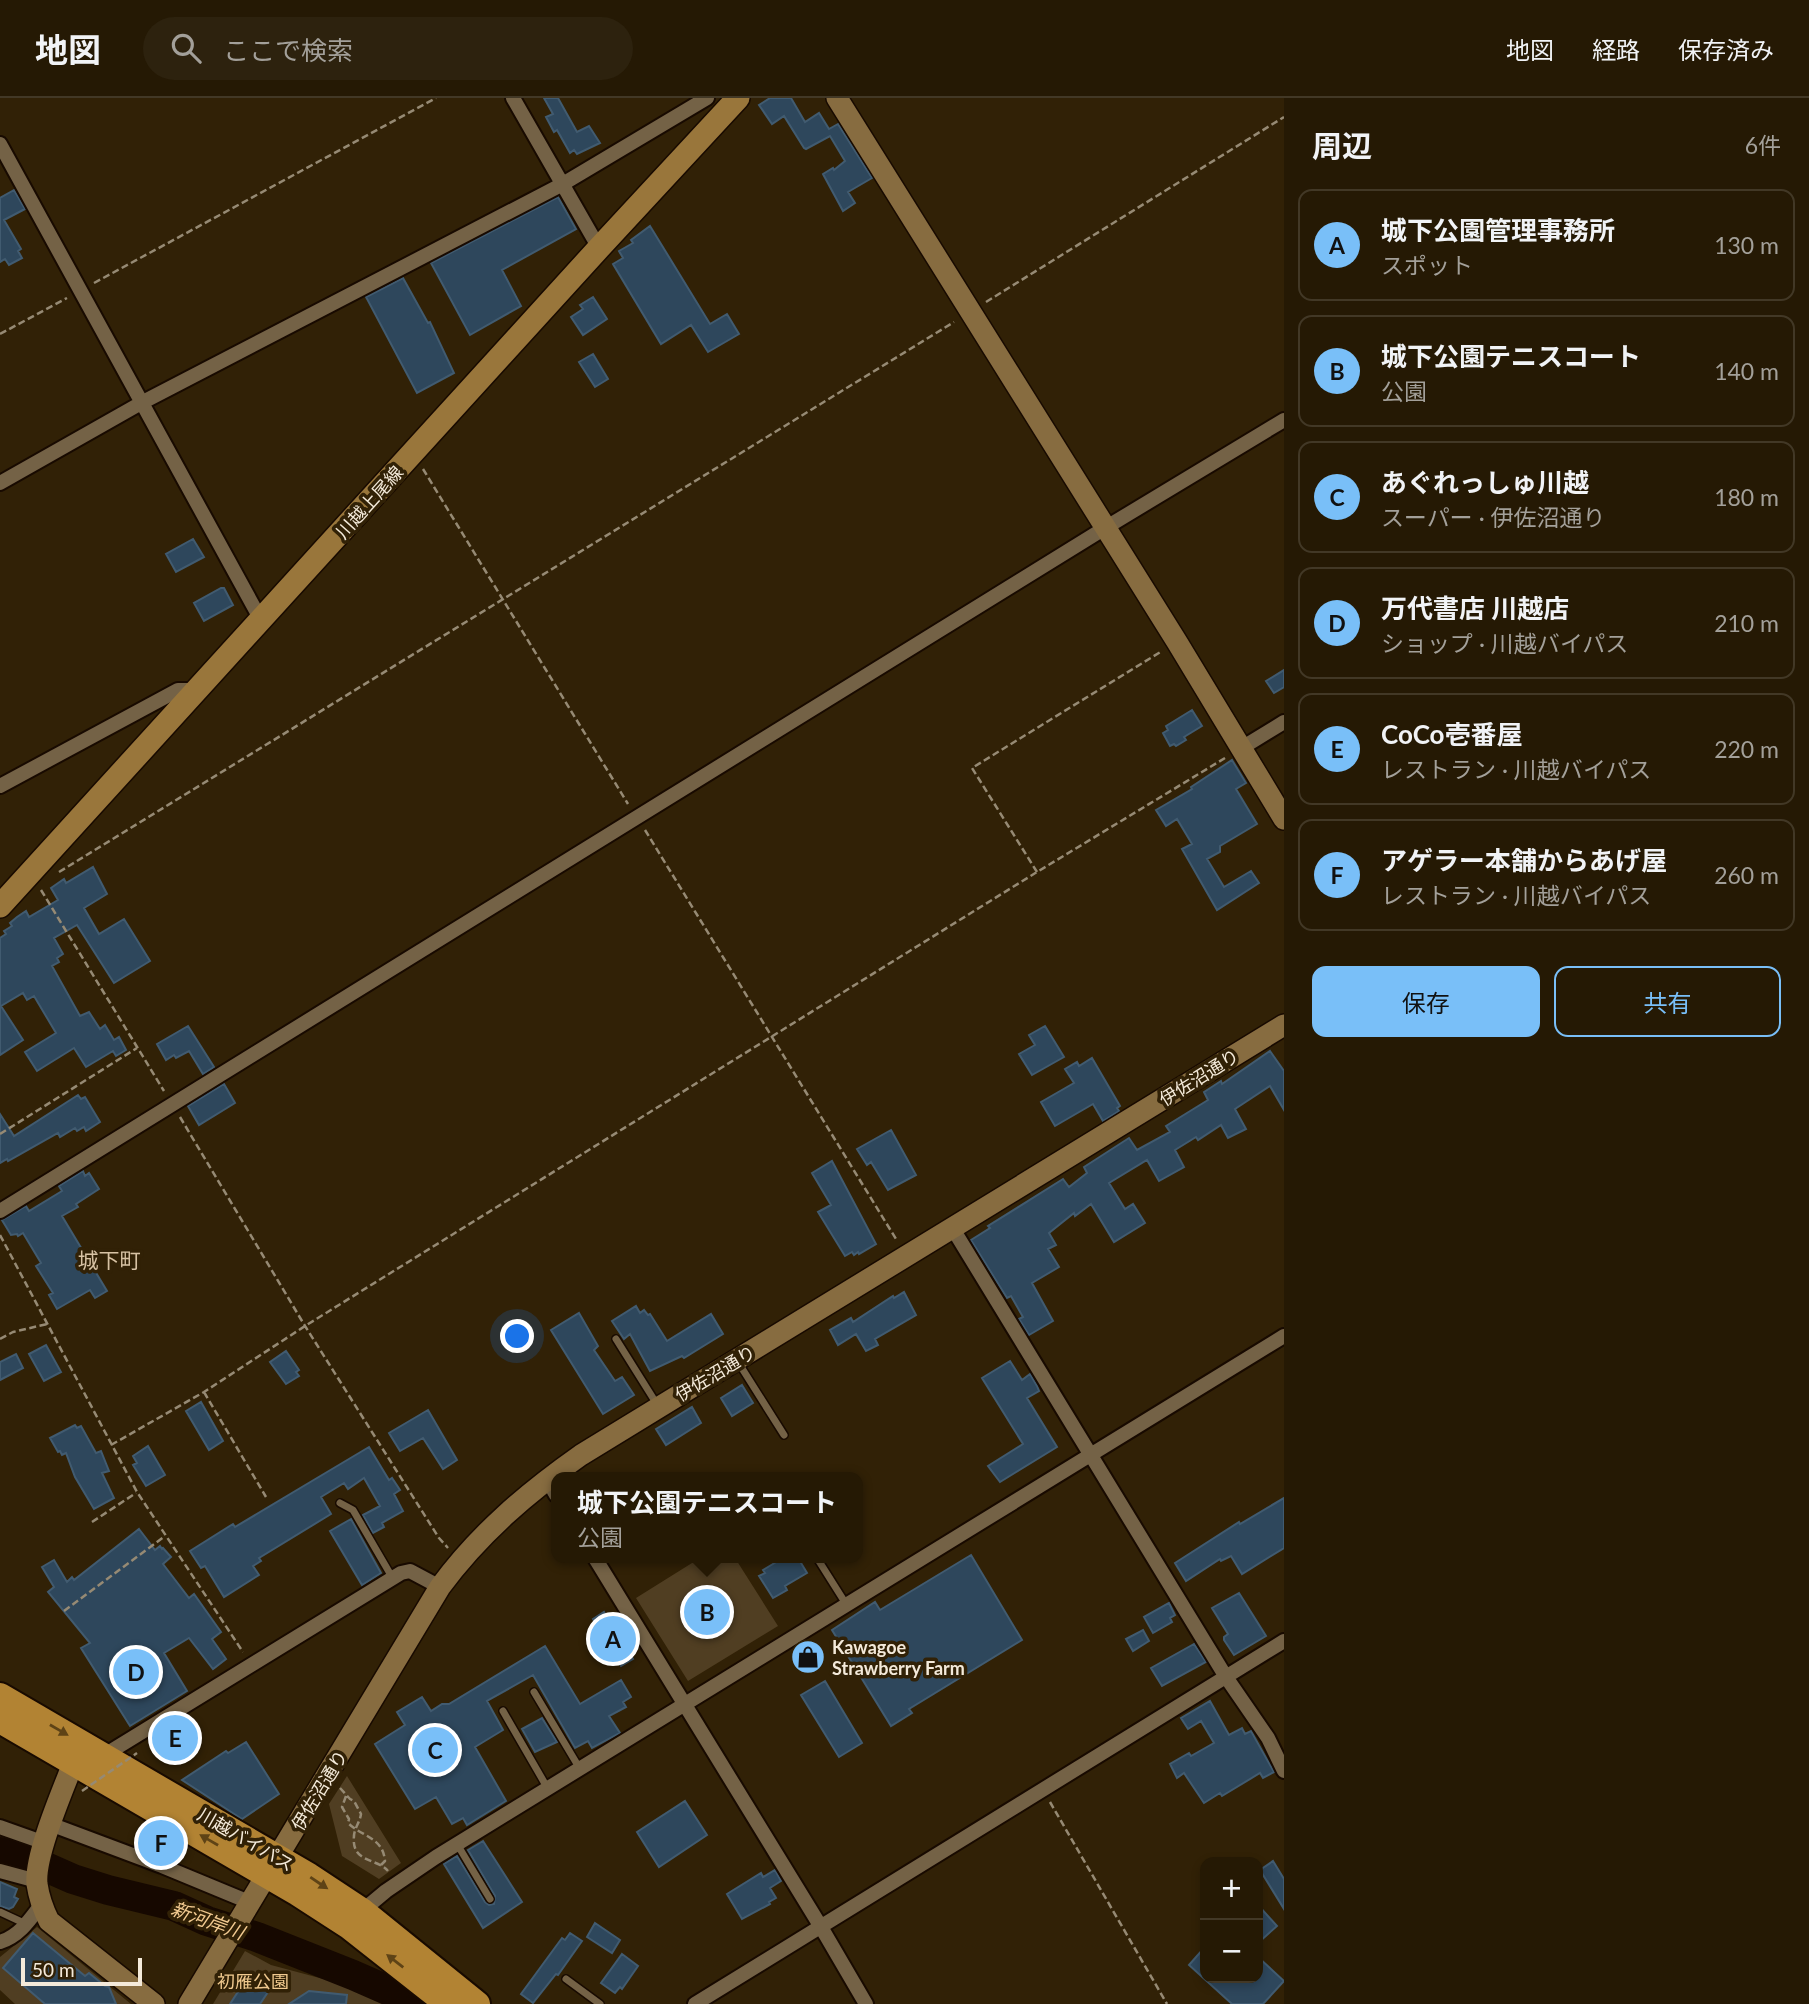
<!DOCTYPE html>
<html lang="ja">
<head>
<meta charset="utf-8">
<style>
	body { margin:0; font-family:Lato,"Noto Sans JP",sans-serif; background:#2d220e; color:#f1f3f6 }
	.controls { position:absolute; right:21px; bottom:21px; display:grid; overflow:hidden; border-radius:14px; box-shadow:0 4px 10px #0003 }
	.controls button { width:63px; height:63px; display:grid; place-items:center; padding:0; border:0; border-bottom:2px solid #423826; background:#251904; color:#f1f3f6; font:35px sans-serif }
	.scale { position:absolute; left:21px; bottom:18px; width:121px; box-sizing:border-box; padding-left:7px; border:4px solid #f4eada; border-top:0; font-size:19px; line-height:24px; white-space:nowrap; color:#f4eada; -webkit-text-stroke:5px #312106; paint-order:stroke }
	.you { position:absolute; left:518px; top:1239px; width:24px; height:24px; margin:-18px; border:5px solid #fff; border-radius:50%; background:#1a73e8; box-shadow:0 0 0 10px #1a73e833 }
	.badge { display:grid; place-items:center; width:46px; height:46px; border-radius:50%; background:#79bff8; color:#111; font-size:23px; font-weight:700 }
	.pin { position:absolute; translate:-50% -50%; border:4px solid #fff; box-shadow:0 2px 7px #0006 }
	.popup { position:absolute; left:551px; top:1374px; width:312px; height:91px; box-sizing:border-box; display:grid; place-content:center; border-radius:14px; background:#251904; filter:drop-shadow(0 2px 5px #0005); font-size:23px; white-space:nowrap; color:#a3a09a }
	.popup b { font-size:26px; color:#f1f3f6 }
	.popup::after { content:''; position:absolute; left:50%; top:100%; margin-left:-14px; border:14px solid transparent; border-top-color:#251904 }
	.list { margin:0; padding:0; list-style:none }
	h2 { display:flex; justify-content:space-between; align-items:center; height:91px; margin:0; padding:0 28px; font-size:30px }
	h2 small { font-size:23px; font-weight:400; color:#a3a09a }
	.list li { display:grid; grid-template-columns:46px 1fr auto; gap:21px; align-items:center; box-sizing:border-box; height:112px; margin:0 14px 14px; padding:0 14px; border:2px solid #423826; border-radius:14px }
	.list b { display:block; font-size:26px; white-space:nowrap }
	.list p { margin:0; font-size:23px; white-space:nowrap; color:#a3a09a }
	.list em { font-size:23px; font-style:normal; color:#a3a09a }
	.actions { display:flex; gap:14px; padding:21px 28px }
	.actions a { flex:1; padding:16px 0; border:2px solid #79bff8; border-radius:14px; text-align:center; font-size:24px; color:#79bff8 }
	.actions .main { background:#79bff8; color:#111 }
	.icon { flex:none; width:38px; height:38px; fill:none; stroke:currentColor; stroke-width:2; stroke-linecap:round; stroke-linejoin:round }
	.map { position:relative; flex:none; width:1284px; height:1906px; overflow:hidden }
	header { display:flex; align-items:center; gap:42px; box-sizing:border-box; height:98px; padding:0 35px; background:#251904; border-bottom:2px solid #423826 }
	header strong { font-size:33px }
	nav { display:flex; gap:38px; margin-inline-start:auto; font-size:24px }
	.search { width:490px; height:63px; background:#2d220e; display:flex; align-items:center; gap:18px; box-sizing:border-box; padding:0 24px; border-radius:38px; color:#a3a09a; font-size:26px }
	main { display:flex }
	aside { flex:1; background:#251904 }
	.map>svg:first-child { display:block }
	.green { fill:#503e22 }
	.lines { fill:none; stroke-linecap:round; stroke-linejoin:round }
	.river { stroke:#160800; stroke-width:30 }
	.building { fill:#2e475c; stroke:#415b70; stroke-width:2 }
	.lane-casing { stroke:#180a00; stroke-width:10 }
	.street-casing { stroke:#180a00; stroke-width:18 }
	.secondary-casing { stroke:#180a00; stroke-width:24 }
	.primary-casing { stroke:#180a00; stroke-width:26 }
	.highway-casing { stroke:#180a00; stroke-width:30 }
	.path { stroke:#968a74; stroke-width:2.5; stroke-dasharray:7 3.5; stroke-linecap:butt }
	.lane { stroke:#746246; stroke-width:7 }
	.street { stroke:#746246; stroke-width:14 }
	.secondary { stroke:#876c40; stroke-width:21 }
	.primary { stroke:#99763b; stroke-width:23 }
	.highway { stroke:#b28333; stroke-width:26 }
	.path-bridge { stroke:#968a74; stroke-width:2.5; stroke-dasharray:7 3.5; stroke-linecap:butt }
	.oneway { fill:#5e4316 }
	.labels { text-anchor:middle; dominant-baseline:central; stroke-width:7; stroke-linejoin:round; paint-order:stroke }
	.street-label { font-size:18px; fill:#f4eada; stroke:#312106 }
	.poi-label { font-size:18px; font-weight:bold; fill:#f4eada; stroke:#312106; text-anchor:start }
	.park-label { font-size:18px; fill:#f0c98f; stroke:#312106 }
	.water-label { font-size:19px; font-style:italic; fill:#f2ca91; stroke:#312106 }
	.quarter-label { font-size:21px; fill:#d7c2a4; stroke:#312106 }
</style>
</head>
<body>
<header>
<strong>地図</strong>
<div class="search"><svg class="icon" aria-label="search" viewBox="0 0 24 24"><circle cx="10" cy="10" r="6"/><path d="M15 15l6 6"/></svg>ここで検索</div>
<nav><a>地図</a><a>経路</a><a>保存済み</a></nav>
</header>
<main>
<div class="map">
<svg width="1284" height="1906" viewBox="0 0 1284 1906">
	<rect width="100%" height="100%" fill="#312106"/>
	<!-- green -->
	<path class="green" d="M700,1460H735L778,1528L688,1583L636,1500Z
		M347,1678L401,1765L379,1781L342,1758L329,1706Z
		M37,1829L131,1906H15L0,1892V1859Z
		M245,1853L271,1867L342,1886L393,1906H213Z"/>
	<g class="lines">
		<!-- river -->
		<path class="river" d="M0,1754L30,1762L73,1781L108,1792L174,1808L207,1823L257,1839L353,1877L394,1895L411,1906"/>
	</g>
	<!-- building -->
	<path class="building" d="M544,0H558L577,34L589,28L600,45L577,56L574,52L570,55L557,32L554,34L546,19L553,16Z
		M770,0H791L805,24L819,15L829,31L838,26L872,80L848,94L855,105L843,113L823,76L833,70L834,72L845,63L830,38L806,51L804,50L784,18L772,26L759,7Z
		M14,92L25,111L4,122L21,151L18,153L22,160L9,167L5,161L0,164V100Z
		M558,99L576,131L502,172L521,208L470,237L431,165Z
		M650,128L710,226L727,216L739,236L708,254L691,227L661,246L613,166L623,160L619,153L633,145L631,142Z
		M403,180L428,225L430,224L454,275L417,295L366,199Z
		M593,199L607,221L583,237L571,219L583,211L580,207Z
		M593,256L608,281L595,289L579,264Z
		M193,441L204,459L176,474L166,456Z
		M221,490H224L233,507L204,523L194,505Z
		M1284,572V589L1274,595L1266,583Z
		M1192,612L1202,628L1184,639L1186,642L1176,648L1174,646L1170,648L1163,635L1168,632L1166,628Z
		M1232,662L1246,685L1236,691L1257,726L1220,748V754L1207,761L1224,789L1251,773L1259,785L1217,812L1182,751L1192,746L1177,721L1166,728L1156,712L1192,691L1191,689Z
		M93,769L107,796L84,810L99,836L124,821L150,863L114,885L77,827L54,840L63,856L57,860L59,864L52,868L80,918L89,914L100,931L105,927L114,942L119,939L126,952L116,958L113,953L86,969L74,950L37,973L25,954L56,935L34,898L27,902L23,895L1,908L23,942L0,957V840L6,836L4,833L12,828L10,825L17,819L26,813L29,819L58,802L51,790L64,781L66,785Z
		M188,928L214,969L203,976L189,953L176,960L174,957L166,962L157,946Z
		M1045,928L1064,959L1032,977L1019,956L1035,947L1029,937Z
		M1270,953L1284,973V1012L1270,988L1235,1011L1246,1031L1228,1040L1221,1027L1198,1042L1196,1039L1175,1052L1184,1069L1159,1083L1147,1062L1109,1085L1125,1111L1133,1106L1145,1125L1114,1144L1091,1106L1075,1118L1074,1115L1049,1135L1056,1147L1048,1151L1059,1169L1032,1185L1053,1223L1029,1237L1019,1221L1023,1219L1011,1198L1007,1200L971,1142L990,1130L988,1128L1063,1081L1069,1089L1087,1075L1084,1069L1129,1040L1137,1052L1170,1034L1166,1028L1208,1002L1204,994L1221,983L1222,986Z
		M1092,960L1120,1008L1117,1010L1119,1013L1103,1023L1093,1006L1055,1028L1041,1004L1074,985L1065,971L1077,964L1079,968Z
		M224,986L235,1005L199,1027L188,1008Z
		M78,997L81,1001L85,999L100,1024L86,1033L84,1029L77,1033L75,1030L60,1039L58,1035L8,1063L7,1061L0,1065V1016L14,1038Z
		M891,1032L916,1077L888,1092L871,1064L867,1067L857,1051Z
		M832,1063L876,1146L859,1156L858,1154L854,1157L852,1154L845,1158L818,1114L831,1107L812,1075Z
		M83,1073L85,1078L89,1075L99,1091L76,1106L78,1109L62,1118L107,1193L95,1200L90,1192L57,1211L49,1197L53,1195L36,1168L41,1165L23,1135L18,1138L17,1136L11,1137L2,1122L26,1108L29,1113L62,1093L59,1088Z
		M904,1194L916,1217L875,1241L878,1247L866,1253L856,1236L838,1247L830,1232L851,1220L853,1224L893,1198L894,1200Z
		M636,1208L640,1215L644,1212L648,1217L650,1216L667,1243L711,1216L723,1236L684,1260L682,1258L650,1273L630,1236L624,1241L612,1223Z
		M579,1215L598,1248L594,1252L615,1283L622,1279L634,1297L603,1316L551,1232Z
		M46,1247L61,1274L44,1283L29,1256Z
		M286,1253L299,1272L296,1274L299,1278L286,1286L270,1264Z
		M16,1256L23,1270L0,1282V1264Z
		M1010,1263L1022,1282L1030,1276L1037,1288L1039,1293L1027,1300L1057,1349L1000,1384L988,1368L1023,1346L982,1280Z
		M742,1287L753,1305L732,1318L721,1300Z
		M201,1304L223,1343L209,1352L186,1313Z
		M692,1309L701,1325L666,1347L656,1331Z
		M428,1312L457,1362L443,1371L423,1340L400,1353L389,1335Z
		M75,1327L77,1330L81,1328L96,1355L101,1353L109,1373L102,1375L114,1400L94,1411L75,1379L66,1355L62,1357L60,1353L58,1354L50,1340Z
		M148,1348L165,1377L146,1388L133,1367L137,1365L133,1358Z
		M369,1349L389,1382L392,1380L400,1392L394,1396L403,1413L382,1425L384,1429L373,1435L363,1417L380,1408L364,1380L348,1391L344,1385L321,1399L331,1416L259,1460L261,1463L253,1468L259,1477L224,1499L205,1468L201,1470L190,1453L233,1426L235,1429Z
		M1284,1400V1450L1242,1476L1231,1458L1221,1463L1220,1461L1186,1483L1175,1465L1239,1424L1240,1426Z
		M351,1421L381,1475L362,1487L330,1433Z
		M139,1431L155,1452L160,1448L162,1451L163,1450L171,1459L163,1466L189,1500L194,1496L221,1534L212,1541L226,1561L213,1571L189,1540L164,1555L187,1593L130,1628L81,1550L90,1545L48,1494L54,1489L42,1469L54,1462L67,1484L72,1479L74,1482Z
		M971,1457L1022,1542L909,1611L912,1615L891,1628L832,1532L875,1504L880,1512Z
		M783,1460H798L807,1475L785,1488L787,1492L773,1500L759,1478L765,1475L763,1472Z
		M1239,1495L1266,1538L1234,1557L1224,1542V1539L1228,1536L1212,1510Z
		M1169,1505L1175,1517L1170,1520L1172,1524L1153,1535L1144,1519Z
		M604,1514L633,1561L621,1568L593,1521Z
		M1143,1532L1149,1543L1133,1553L1126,1541Z
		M1194,1546L1206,1564L1162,1588L1151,1570Z
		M545,1548L580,1606L621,1582L631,1599L623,1604L626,1609L609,1618L620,1635L592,1650L588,1643L575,1650L533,1577L487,1603L503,1632L475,1649L506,1703L467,1727L463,1720L452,1726L436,1699L415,1711L375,1646L405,1627L397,1614L422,1599L431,1613L442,1606H449Z
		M825,1583L862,1645L839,1659L801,1597Z
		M1210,1603L1229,1637L1242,1630L1245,1636L1251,1633L1274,1674L1263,1680L1260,1675L1222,1698L1220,1695L1204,1705L1184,1675L1177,1680L1170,1666L1189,1655L1191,1658L1214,1645L1201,1623L1188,1631L1181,1620Z
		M542,1620L557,1644L535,1654L522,1631Z
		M180,1622L192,1642L165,1658L153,1639Z
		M246,1644L279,1696L242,1721L182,1682L226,1653L228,1655Z
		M685,1703L707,1737L659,1769L637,1734Z
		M147,1726L182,1746L175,1763L138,1749Z
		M483,1743L522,1804L483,1830L444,1766L457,1758L485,1804L489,1807L494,1806L495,1798L468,1752Z
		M1273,1763L1284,1781V1811L1260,1772Z
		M775,1772L781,1783L770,1790L776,1800L769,1804L770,1806L742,1821L727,1796L761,1775L763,1779Z
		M0,1784L17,1791L14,1799L18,1801L13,1809L9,1811L0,1808Z
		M1258,1807L1277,1828L1258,1845Z
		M595,1825L620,1842L612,1855L587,1839Z
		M33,1835L85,1878L89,1875L105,1888L109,1889L116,1906H45L3,1870Z
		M570,1835L582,1843L558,1877L556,1876L533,1905L521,1896L562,1840L565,1842Z
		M1205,1849V1880H1258V1859L1284,1883L1263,1906H1232L1189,1867Z
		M622,1856L638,1868L622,1891L620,1889L615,1895L601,1885Z
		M249,1877L270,1891L260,1906H230Z
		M309,1893L347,1897L346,1906H289Z"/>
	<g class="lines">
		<!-- lane casing -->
		<g class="lane-casing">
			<path id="lane" d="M616,1241L658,1308
				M738,1264L784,1337
				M340,1405L353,1412L392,1479
				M817,1460L846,1506
				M534,1594L580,1671
				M503,1613L548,1691
				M457,1746L490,1801
				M0,1814L26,1826
				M566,1881L600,1906"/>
		</g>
		<!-- street casing -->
		<g class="street-casing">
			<path id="street" d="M513,0L599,150
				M0,46L261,522
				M0,385L143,304L561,87L707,0
				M1240,651L1284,624
				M0,688L178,592H197
				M0,1113L1105,430L1284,322
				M953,1131L1226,1579L1268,1640L1284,1673
				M547,1381L556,1397
				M595,1460L821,1829L866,1906
				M103,1658L401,1475L410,1473L440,1489
				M50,1726L162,1768L249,1804
				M0,1729L45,1745
				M0,1773L37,1783
				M362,1813L386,1793L436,1759L1284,1238
				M0,1844C19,1838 29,1823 41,1807
				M695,1906L1284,1543"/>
		</g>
		<!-- secondary casing -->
		<g class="secondary-casing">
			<path id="secondary" d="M837,0L1177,544L1284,721
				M74,1663C63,1692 34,1758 37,1786C39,1800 43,1811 49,1823L154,1906
				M189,1906L440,1489C479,1436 527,1395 581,1357L1284,927"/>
		</g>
		<!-- primary casing -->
		<g class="primary-casing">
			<path id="primary" d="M0,808L599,150L738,0"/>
		</g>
		<!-- highway casing -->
		<g class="highway-casing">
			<path id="highway" d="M0,1598L309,1778L362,1813L477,1906
				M0,1622L298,1795L349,1828L448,1906"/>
		</g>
		<!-- path -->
		<path class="path" d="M94,185L436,0
			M986,204L1284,19
			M0,236L67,200
			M423,371L628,706
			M645,732L896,1141
			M59,774L954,224
			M1037,774L972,670L1162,553
			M41,792L164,993
			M180,1019L305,1228L439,1440L448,1450
			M0,1036L137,950
			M0,1137L137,1394L243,1554
			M0,1241L13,1234L47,1226
			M204,1294L266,1399
			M111,1347L204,1294L305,1228L1037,774L1225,660
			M92,1424L136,1395
			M64,1513L165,1438
			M340,1690L350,1701L354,1703L361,1716C360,1724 354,1731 354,1738C351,1765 377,1760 388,1773
			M346,1698L342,1709L349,1721L348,1725C362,1739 383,1739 385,1763L381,1767
			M1050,1704L1167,1906"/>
		<!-- lane -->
		<use href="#lane" class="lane"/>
		<!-- street -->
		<use href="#street" class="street"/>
		<!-- secondary -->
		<use href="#secondary" class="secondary"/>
		<!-- primary -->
		<use href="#primary" class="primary"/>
		<!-- highway -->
		<use href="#highway" class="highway"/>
		<!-- path-bridge -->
		<path class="path-bridge" d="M82,1693L137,1655"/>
	</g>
	<!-- one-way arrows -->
	<defs><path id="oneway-solid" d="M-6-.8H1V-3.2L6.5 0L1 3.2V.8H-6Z" transform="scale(1.75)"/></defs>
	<g class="oneway">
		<use href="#oneway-solid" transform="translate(59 1632) rotate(30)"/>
		<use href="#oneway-solid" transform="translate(209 1742) rotate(-150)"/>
		<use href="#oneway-solid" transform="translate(319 1785) rotate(34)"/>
		<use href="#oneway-solid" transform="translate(395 1863) rotate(-142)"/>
	</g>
	<!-- icons -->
	<defs>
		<g id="shop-disc" transform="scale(1.75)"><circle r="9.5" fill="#79bff8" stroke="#312106"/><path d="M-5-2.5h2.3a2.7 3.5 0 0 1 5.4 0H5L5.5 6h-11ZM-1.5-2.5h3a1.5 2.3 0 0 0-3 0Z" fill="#111"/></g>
	</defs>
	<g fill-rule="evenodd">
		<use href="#shop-disc" x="808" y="1559"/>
	</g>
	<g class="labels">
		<!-- street labels -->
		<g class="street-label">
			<text transform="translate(369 404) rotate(-48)">川越上尾線</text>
			<text transform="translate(1199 979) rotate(-32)">伊佐沼通り</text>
			<text transform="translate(715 1275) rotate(-31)">伊佐沼通り</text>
			<text transform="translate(319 1692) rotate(-59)">伊佐沼通り</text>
			<text transform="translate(246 1741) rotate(30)">川越バイパス</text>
		</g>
		<!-- poi labels -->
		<g class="poi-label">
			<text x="832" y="1549">Kawagoe<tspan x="832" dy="21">Strawberry Farm</tspan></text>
		</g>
		<!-- park labels -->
		<g class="park-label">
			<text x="253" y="1883">初雁公園</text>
		</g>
		<!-- water labels -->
		<g class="water-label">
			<text transform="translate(208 1822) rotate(20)">新河岸川</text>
		</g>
		<!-- quarter labels -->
		<g class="quarter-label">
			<text x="109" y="1161">城下町</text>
		</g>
	</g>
</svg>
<div class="controls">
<button>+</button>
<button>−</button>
</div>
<div class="scale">50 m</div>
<div class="you"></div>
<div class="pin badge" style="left:613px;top:1541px">A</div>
<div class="pin badge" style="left:707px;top:1514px">B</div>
<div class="popup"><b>城下公園テニスコート</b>公園</div>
<div class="pin badge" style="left:435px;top:1652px">C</div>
<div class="pin badge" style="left:136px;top:1574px">D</div>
<div class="pin badge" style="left:175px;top:1640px">E</div>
<div class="pin badge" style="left:161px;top:1745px">F</div>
</div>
<aside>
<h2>周辺<small>6件</small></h2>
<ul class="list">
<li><span class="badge">A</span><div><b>城下公園管理事務所</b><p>スポット</p></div><em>130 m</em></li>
<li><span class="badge">B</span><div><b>城下公園テニスコート</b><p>公園</p></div><em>140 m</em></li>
<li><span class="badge">C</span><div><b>あぐれっしゅ川越</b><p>スーパー · 伊佐沼通り</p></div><em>180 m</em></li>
<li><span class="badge">D</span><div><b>万代書店 川越店</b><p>ショップ · 川越バイパス</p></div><em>210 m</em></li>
<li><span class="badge">E</span><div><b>CoCo壱番屋</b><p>レストラン · 川越バイパス</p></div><em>220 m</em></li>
<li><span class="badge">F</span><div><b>アゲラー本舗からあげ屋</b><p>レストラン · 川越バイパス</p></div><em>260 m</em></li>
</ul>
<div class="actions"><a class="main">保存</a><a>共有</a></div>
</aside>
</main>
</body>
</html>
